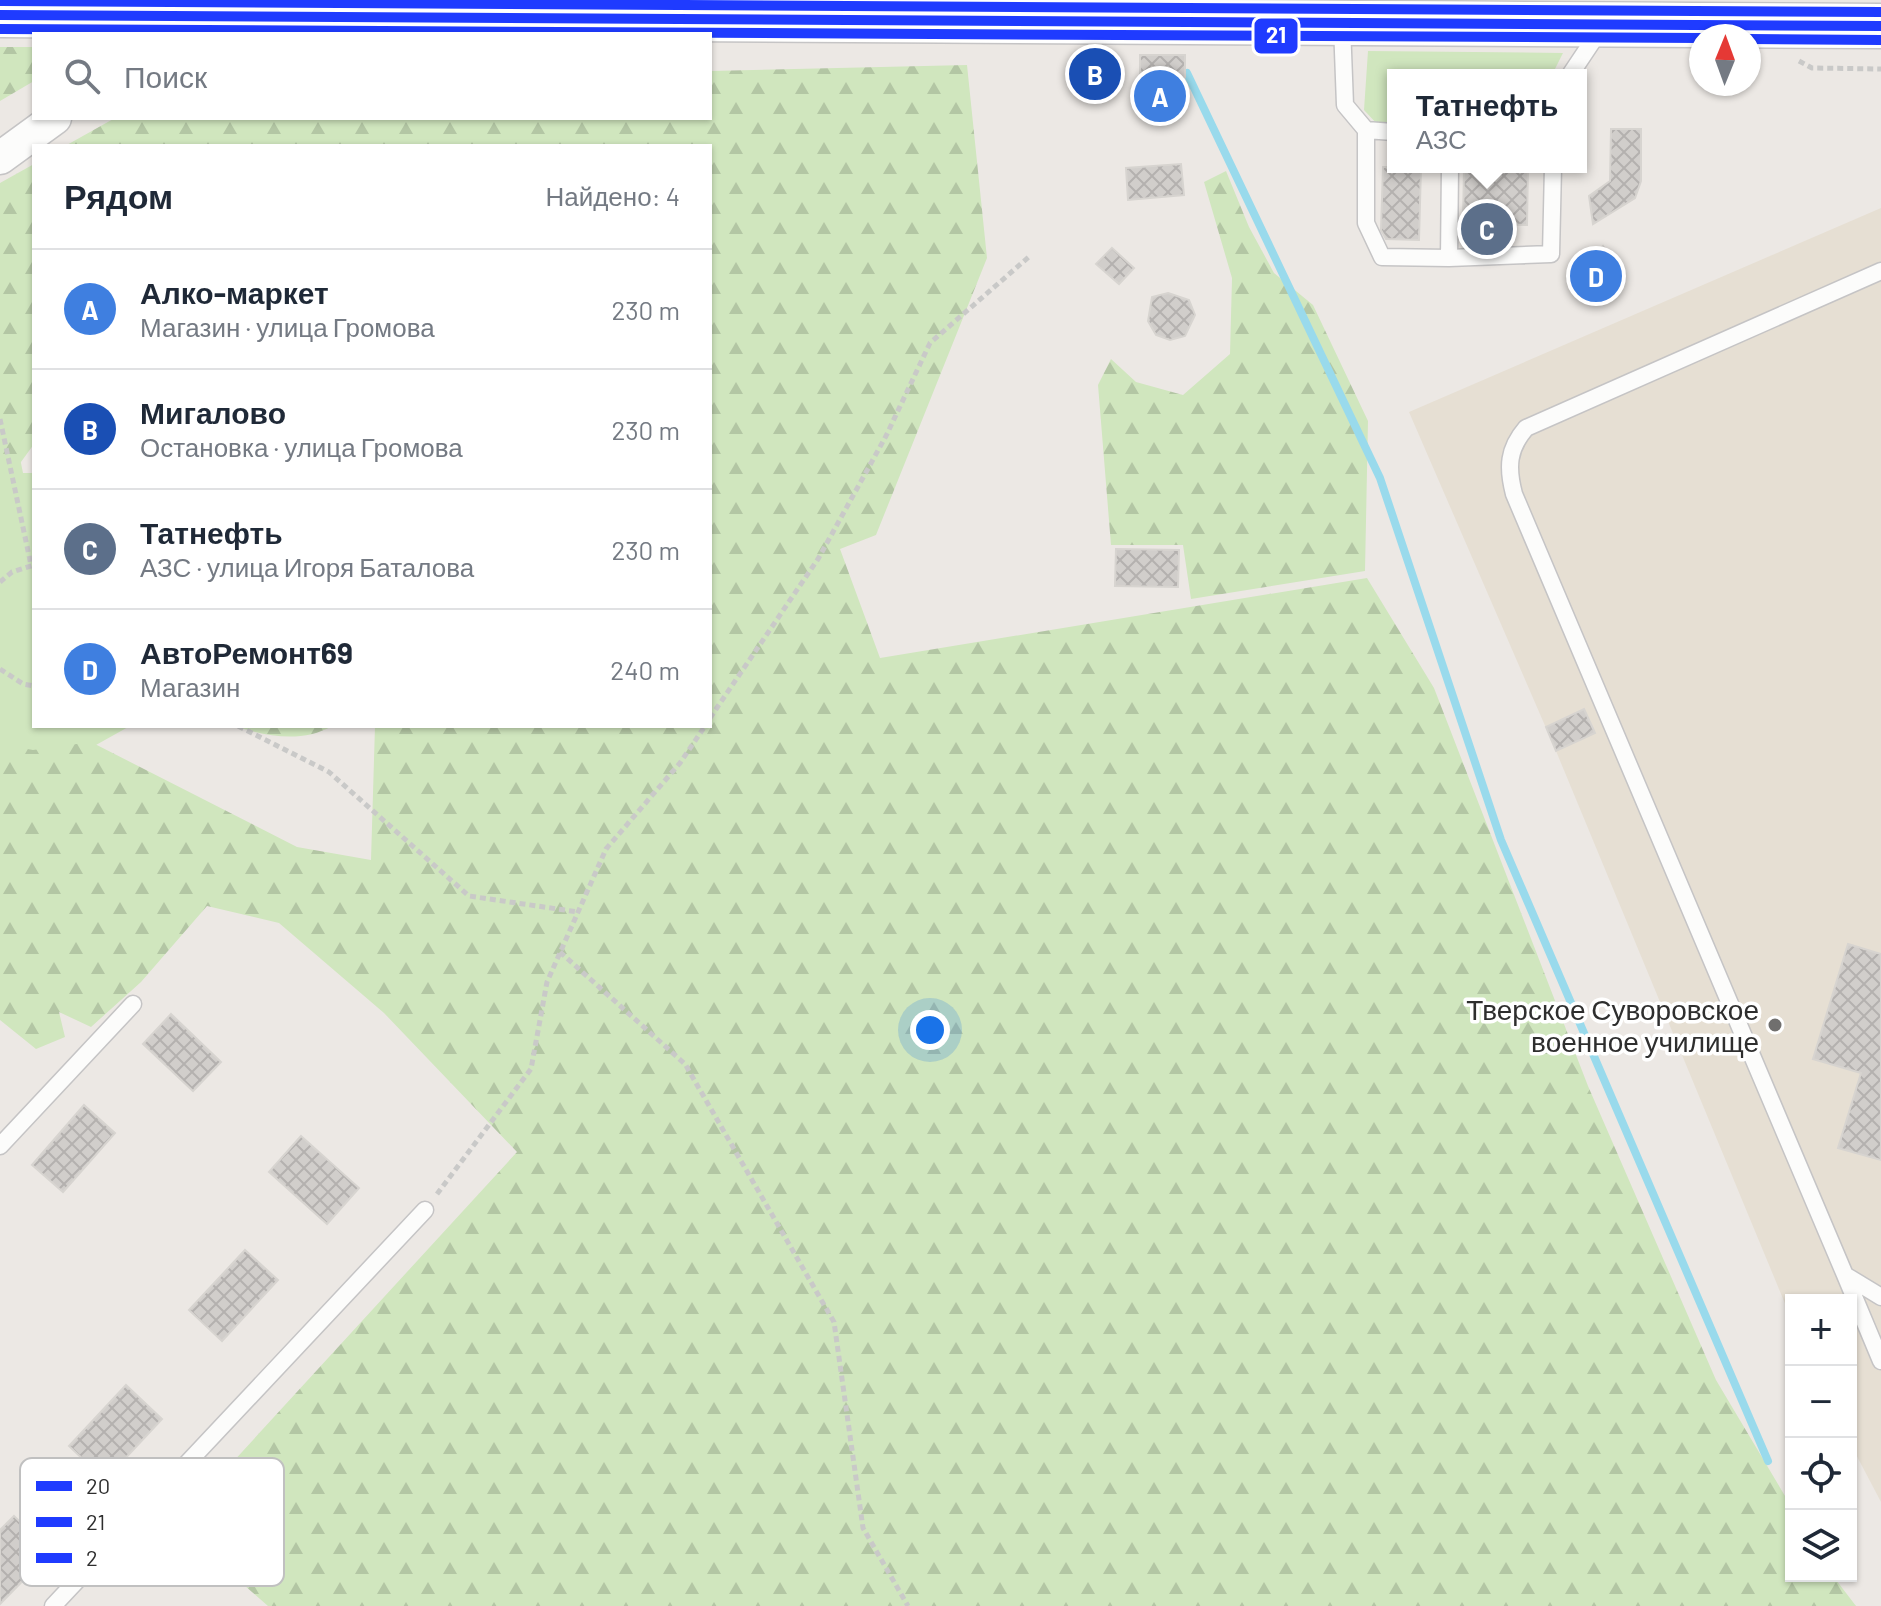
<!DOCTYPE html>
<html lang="ru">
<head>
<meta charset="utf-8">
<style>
	body { margin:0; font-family:Barlow,sans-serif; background:#f2f2f3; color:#1f2937 }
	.controls { position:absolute; right:24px; bottom:24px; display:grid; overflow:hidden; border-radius:0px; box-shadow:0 2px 6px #0004 }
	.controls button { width:72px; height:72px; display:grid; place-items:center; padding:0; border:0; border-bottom:2px solid #e0e1e3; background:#fff; color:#1f2937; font:40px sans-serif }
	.compass { position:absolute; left:1689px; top:24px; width:72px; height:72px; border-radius:50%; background:#fff; box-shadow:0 2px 6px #0004; rotate:1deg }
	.you { position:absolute; left:930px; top:1030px; width:28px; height:28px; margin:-20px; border:6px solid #fff; border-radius:50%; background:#1a73e8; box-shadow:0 0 0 12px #1a73e833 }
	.badge { display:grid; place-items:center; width:52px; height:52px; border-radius:50%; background:#db2777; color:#fff; font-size:26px; font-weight:700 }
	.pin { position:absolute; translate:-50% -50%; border:4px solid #fff; box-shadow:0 2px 8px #0006 }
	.popup { position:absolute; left:1387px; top:69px; width:200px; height:104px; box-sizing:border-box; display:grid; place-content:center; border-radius:0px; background:#fff; filter:drop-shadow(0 2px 6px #0005); font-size:26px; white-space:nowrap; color:#747a83 }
	.popup b { font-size:30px; color:#1f2937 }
	.popup::after { content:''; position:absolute; left:50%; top:100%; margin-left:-16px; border:16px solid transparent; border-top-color:#fff }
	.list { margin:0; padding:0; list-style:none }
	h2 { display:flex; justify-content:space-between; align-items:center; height:104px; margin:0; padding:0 32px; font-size:34px }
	h2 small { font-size:26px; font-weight:400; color:#747a83 }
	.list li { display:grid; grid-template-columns:52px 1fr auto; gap:24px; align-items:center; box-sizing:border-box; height:120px; padding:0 32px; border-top:2px solid #e0e1e3 }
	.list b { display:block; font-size:30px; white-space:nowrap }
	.list p { margin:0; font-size:26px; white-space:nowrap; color:#747a83 }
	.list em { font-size:26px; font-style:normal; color:#747a83 }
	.icon { flex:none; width:44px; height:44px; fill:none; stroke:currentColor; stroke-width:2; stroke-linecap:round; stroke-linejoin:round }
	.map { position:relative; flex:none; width:1881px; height:1606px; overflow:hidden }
	.search { position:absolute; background:#fff; box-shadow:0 2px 6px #0004; left:32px; top:32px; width:680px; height:88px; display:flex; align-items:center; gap:20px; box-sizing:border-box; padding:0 28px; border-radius:0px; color:#747a83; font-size:30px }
	.panel { position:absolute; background:#fff; box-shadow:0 2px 6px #0004; left:32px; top:144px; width:680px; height:584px; border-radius:0px }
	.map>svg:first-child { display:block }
	.education { fill:#e6dfd3 }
	.green { fill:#d0e6be }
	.forest { fill:url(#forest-firs) }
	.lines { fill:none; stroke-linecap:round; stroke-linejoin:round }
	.stream { stroke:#99daec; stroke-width:8 }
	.building { fill:url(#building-cross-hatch); stroke:#d7d4d0; stroke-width:2 }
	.lane-casing { stroke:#c5c4c5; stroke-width:19 }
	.street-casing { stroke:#c5c4c5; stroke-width:35 }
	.secondary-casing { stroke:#c5c4c5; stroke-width:47 }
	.path { stroke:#c9c9c8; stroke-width:5; stroke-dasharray:6 4; stroke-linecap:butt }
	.lane { stroke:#fcfcfb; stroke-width:16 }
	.street { stroke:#fcfcfb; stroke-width:32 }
	.secondary { stroke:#fcfcfb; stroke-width:44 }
	.bus-1-casing { stroke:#fff; stroke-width:16 }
	.bus-2-casing { stroke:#fff; stroke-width:16 }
	.bus-3-casing { stroke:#fff; stroke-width:16 }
	.bus-1 { stroke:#1f3bff; stroke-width:10 }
	.bus-2 { stroke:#1f3bff; stroke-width:10 }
	.bus-3 { stroke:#1f3bff; stroke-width:10 }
	.poi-dot { fill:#706f6e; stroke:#fff; stroke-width:3 }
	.labels { text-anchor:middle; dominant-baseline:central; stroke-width:7; stroke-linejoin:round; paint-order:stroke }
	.poi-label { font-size:28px; fill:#2e2e2e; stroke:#fff; text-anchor:end }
	.key { fill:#fff; stroke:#c0c0c0; stroke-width:2 }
	.key-label { font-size:22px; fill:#2e2e2e }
	.line-badge { stroke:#fff; stroke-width:3 }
	.badge-label { font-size:22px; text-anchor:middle; font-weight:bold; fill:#fff }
</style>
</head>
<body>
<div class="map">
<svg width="1881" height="1606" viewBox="0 0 1881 1606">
	<defs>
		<pattern id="forest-firs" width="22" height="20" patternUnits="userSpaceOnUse" patternTransform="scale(2)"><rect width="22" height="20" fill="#d0e6be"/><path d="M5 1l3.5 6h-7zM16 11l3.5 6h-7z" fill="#b3c6a4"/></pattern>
		<pattern id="building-cross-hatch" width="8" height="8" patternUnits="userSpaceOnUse" patternTransform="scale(2)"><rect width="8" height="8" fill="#d1cecb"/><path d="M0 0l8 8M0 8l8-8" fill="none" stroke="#b4b1af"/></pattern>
	</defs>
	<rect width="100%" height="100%" fill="#ece8e4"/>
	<!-- education -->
	<path class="education" d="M1881,208V1502L1851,1445V1300H1791V1318L1556,751L1409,412Z"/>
	<!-- green -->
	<path class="green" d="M1368,51L1563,53L1552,75H1393V125H1378L1364,110Z
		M0,360L23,473H34V726H130L87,750L0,751Z"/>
	<!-- forest -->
	<path class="forest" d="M0,47H34V81L0,101Z
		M967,65L987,258L876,535L840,549L880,658L1367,578L1434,688L1588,1086L1716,1380L1791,1506V1576H1833L1856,1606H268L175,1525L517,1152L384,1013L279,923L207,906L141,982L91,1027L59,1012L65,1037L36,1049L0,1020V744L33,750L91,742L297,847L371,860L375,726H710V146H65L115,118H710V71Z
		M34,164V444L0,491V183Z
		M1226,171L1249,227L1274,273L1313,305L1368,421L1365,571L1191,599L1183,545H1111L1098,385L1111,359L1136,382L1183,395L1230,354L1232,278L1204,182Z
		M235,726H332C303,743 267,737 235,726Z"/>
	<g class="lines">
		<!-- stream -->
		<path class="stream" d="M1187,73L1380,478L1501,840L1768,1461"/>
	</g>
	<!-- building -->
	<path class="building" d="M1140,55H1185V77H1176V111H1150V77H1140Z
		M1611,129H1641V181L1635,198L1593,224L1589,196L1610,181Z
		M1181,164L1184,195L1128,200L1126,168Z
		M1383,167H1421L1419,240L1386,239L1381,230Z
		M1464,167H1528L1527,225L1463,223Z
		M1603,246L1625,274L1590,305L1567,278Z
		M1112,248L1134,268L1119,284L1096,264Z
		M1168,293L1189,300L1195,315L1185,336L1170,340L1156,335L1148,321L1152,297Z
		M1116,549L1179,550L1178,587L1115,586Z
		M1584,709L1595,733L1556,751L1546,727Z
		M1848,944L1881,954V1160L1838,1148L1861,1073L1813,1059Z
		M171,1014L221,1062L193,1091L143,1044Z
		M84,1105L115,1133L63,1192L32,1165Z
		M301,1136L359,1188L327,1224L269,1172Z
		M245,1250L278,1280L222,1341L189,1310Z
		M126,1385L162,1419L105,1480L69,1446Z
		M14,1516L51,1552L0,1604V1530Z"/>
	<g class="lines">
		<!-- lane casing -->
		<g class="lane-casing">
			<path id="lane" d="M1342,25L1345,105L1366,130L1393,132
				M1570,75L1600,30
				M1366,130V223L1382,257L1449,258L1450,167
				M1449,258L1551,254L1553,167
				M1881,271L1526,428C1508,449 1507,467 1514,494L1845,1275L1881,1297
				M0,1146L133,1004
				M1845,1275L1881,1361
				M53,1606L425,1210"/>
		</g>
		<!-- street casing -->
		<g class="street-casing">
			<path id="street" d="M0,158L55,118"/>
		</g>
		<!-- secondary casing -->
		<g class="secondary-casing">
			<path id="secondary" d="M0,15C627,22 1254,19 1881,26"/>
		</g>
		<!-- path -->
		<path class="path" d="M1799,61L1812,68L1881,69
			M0,419L31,565
			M0,582L12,572L34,565
			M0,669L23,684L34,686
			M710,718L818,559L886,436L930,343L1031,255
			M238,726L329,772L469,896L578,912
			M560,952L685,1064L834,1322L863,1528L908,1606
			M437,1194L531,1069L547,982L606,849L680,763L705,726"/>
		<!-- lane -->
		<use href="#lane" class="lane"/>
		<!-- street -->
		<use href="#street" class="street"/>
		<!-- secondary -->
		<use href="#secondary" class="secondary"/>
		<!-- bus-1 casing -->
		<g class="bus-1-casing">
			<path id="bus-1" d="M0,15L1881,26"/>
		</g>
		<!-- bus-2 casing -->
		<g class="bus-2-casing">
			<path id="bus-2" d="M0,29L1701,38
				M1749,39L1881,40"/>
		</g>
		<!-- bus-3 casing -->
		<g class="bus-3-casing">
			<path id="bus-3" d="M0,1L1881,12"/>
		</g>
		<!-- bus-1 -->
		<use href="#bus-1" class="bus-1"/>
		<!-- bus-2 -->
		<use href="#bus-2" class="bus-2"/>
		<!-- bus-3 -->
		<use href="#bus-3" class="bus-3"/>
	</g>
	<!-- markers -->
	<circle class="poi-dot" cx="1775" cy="1025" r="8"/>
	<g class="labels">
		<!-- poi labels -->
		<g class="poi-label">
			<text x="1759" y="1009">Тверское Суворовское<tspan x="1759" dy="32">военное училище</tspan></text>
		</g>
	</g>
	<!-- legend -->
	<rect x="20" y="1458" width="264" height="128" rx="12" class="key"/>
	<rect x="36" y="1481" width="36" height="10" fill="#1f3bff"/>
	<rect x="36" y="1517" width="36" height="10" fill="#1f3bff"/>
	<rect x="36" y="1553" width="36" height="10" fill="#1f3bff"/>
	<g class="key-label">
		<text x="86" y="1494">20</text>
		<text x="86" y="1530">21</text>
		<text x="86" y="1566">2</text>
	</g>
	<rect class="line-badge" x="1253" y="17" width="46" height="38" rx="8" fill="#1f3bff"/>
	<g class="badge-label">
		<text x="1276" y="43">21</text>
	</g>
</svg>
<div class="controls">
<button>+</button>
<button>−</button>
<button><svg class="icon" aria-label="locate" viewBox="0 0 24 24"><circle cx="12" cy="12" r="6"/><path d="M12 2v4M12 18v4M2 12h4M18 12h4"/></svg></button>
<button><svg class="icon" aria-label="layers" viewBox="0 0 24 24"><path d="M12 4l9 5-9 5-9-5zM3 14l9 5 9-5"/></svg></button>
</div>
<svg class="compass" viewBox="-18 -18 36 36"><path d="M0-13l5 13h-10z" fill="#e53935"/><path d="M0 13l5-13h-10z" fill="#747a83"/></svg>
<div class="you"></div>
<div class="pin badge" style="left:1160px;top:96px;background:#3f7fe0">A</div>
<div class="pin badge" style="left:1095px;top:74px;background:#1a4fb4">B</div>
<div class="pin badge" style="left:1487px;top:229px;background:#5c6f8a">C</div>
<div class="popup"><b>Татнефть</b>АЗС</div>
<div class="pin badge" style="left:1596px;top:276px;background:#3f7fe0">D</div>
<div class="search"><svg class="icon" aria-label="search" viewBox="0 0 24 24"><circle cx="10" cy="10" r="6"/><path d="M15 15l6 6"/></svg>Поиск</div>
<section class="panel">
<h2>Рядом<small>Найдено: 4</small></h2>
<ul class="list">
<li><span class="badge" style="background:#3f7fe0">A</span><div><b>Алко-маркет</b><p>Магазин · улица Громова</p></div><em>230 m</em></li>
<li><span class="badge" style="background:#1a4fb4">B</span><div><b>Мигалово</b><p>Остановка · улица Громова</p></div><em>230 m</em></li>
<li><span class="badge" style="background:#5c6f8a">C</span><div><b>Татнефть</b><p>АЗС · улица Игоря Баталова</p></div><em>230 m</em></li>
<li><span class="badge" style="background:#3f7fe0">D</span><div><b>АвтоРемонт69</b><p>Магазин</p></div><em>240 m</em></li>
</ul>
</section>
</div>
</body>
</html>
